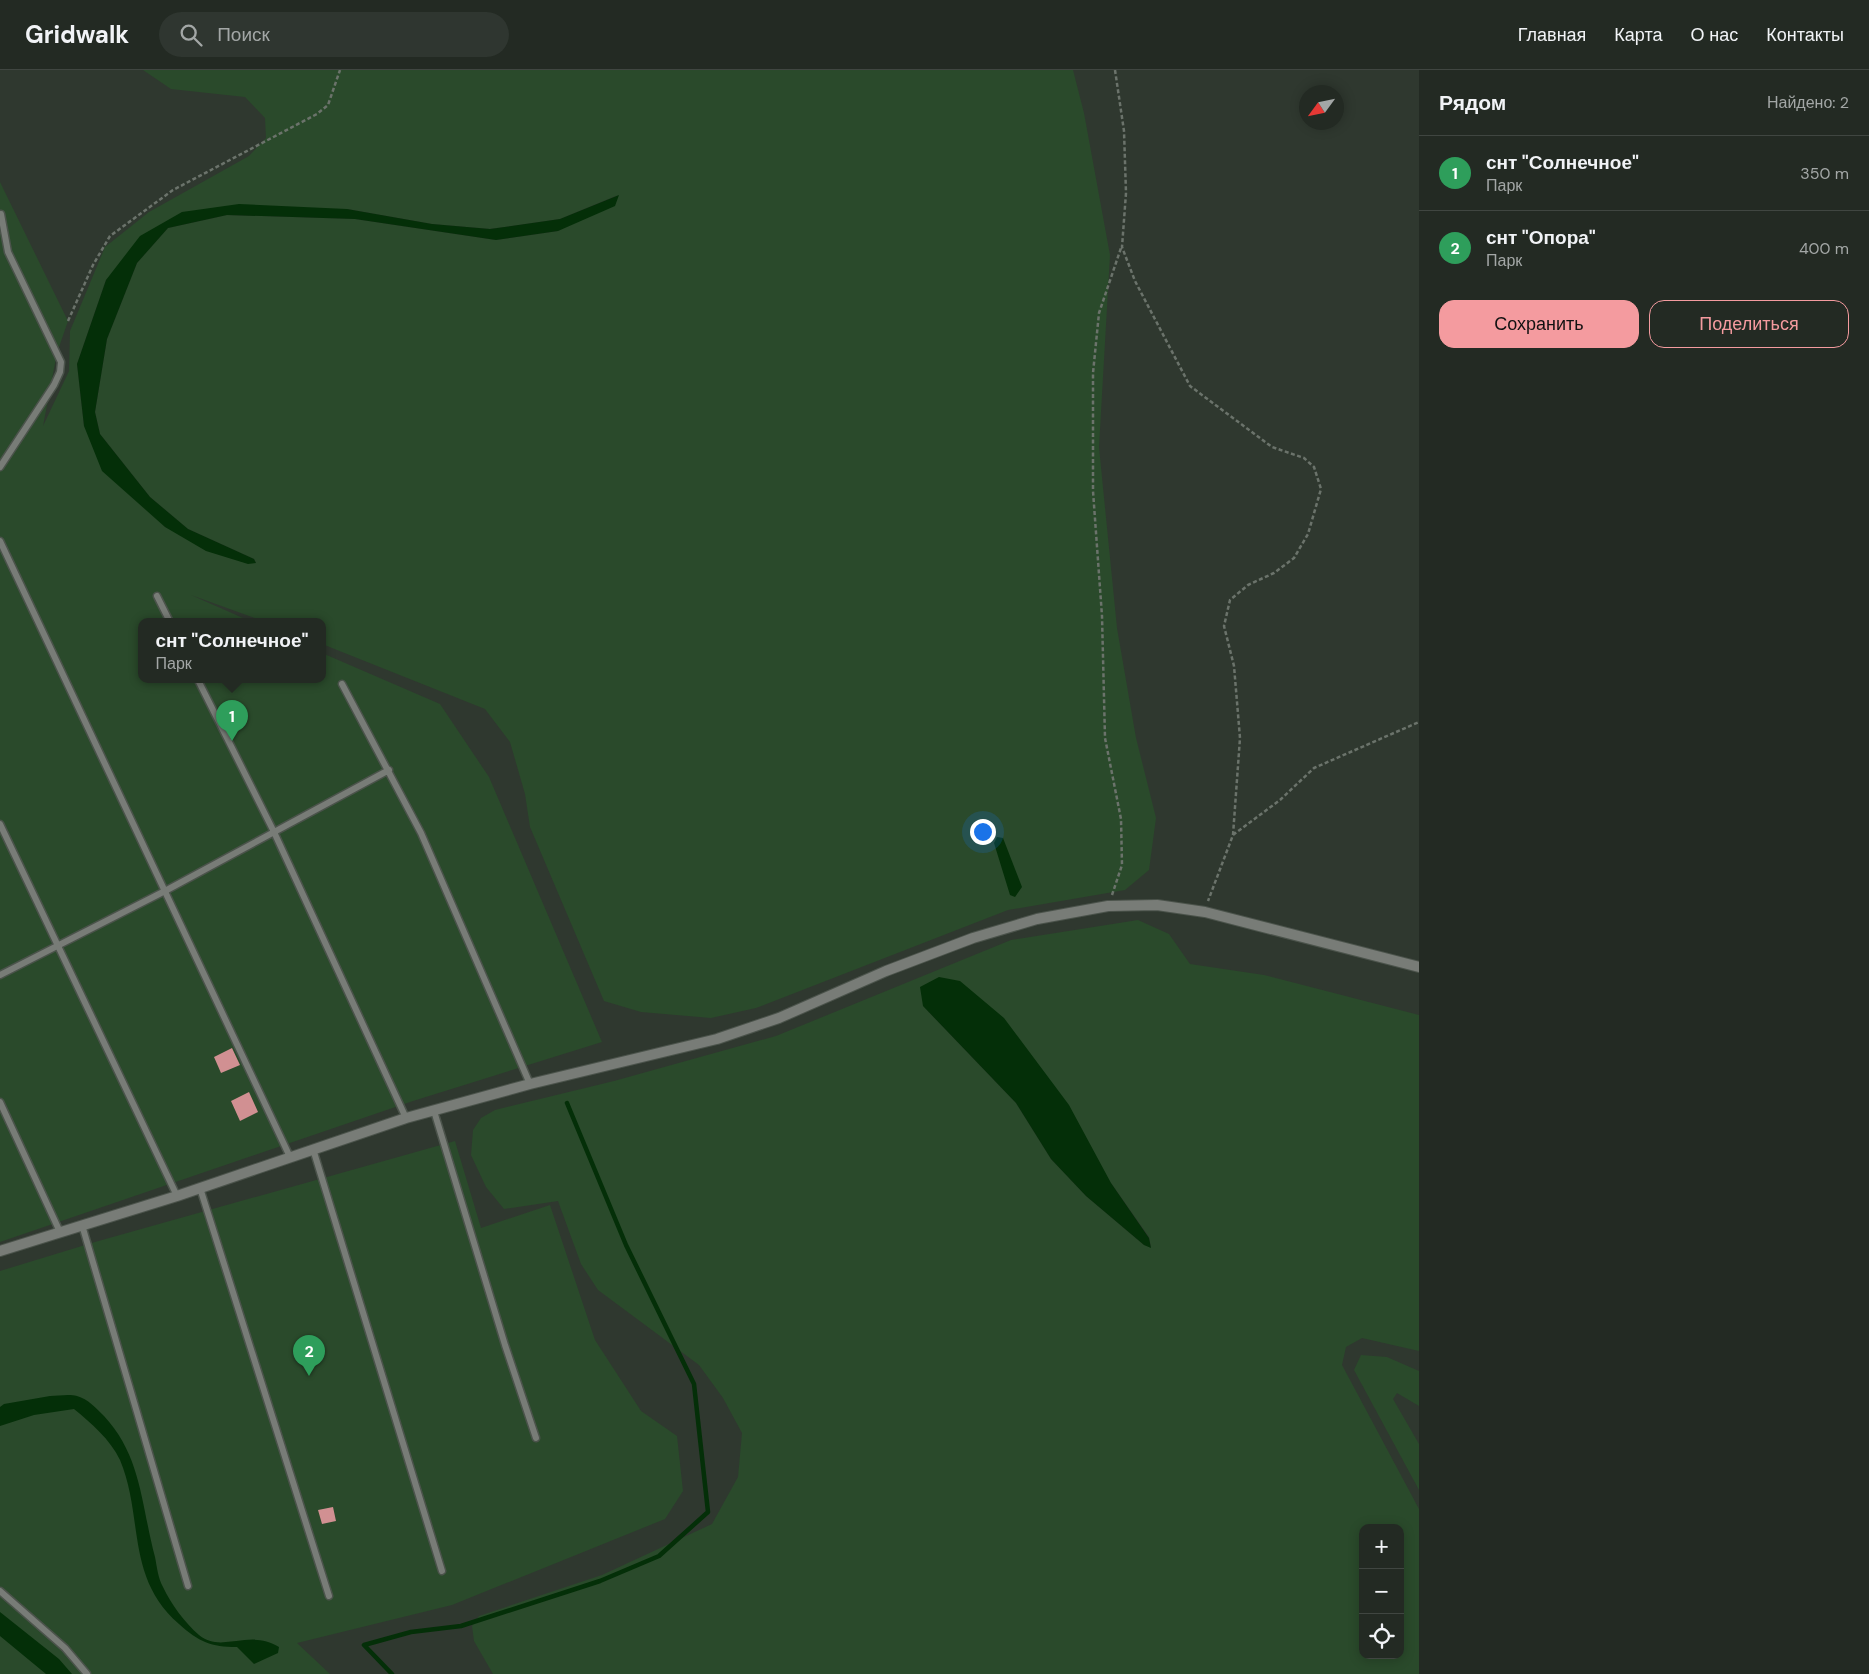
<!DOCTYPE html>
<html lang="ru">
<head>
<meta charset="utf-8">
<style>
	body { margin:0; font-family:"DM Sans",sans-serif; background:#2f3630; color:#f1f3f6 }
	.controls { position:absolute; right:15px; bottom:15px; display:grid; overflow:hidden; border-radius:10px; box-shadow:0 2px 12px #0003 }
	.controls button { width:45px; height:45px; display:grid; place-items:center; padding:0; border:0; border-bottom:1px solid #404641; background:#232a23; color:#f1f3f6; font:25px sans-serif }
	.compass { position:absolute; left:1299px; top:15px; width:45px; height:45px; border-radius:50%; background:#232a23; box-shadow:0 2px 12px #0003; rotate:237deg }
	.you { position:absolute; left:982px; top:761px; width:18px; height:18px; margin:-12px; border:4px solid #fff; border-radius:50%; background:#1a73e8; box-shadow:0 0 0 8px #1a73e833 }
	.badge { display:grid; place-items:center; width:32px; height:32px; border-radius:50%; background:#f49b9f; color:#fff; font-size:16px; font-weight:700 }
	.pin { position:absolute; translate:-50% -41px; filter:drop-shadow(0 1px 2px #0008) }
	.pin::after { content:''; position:absolute; top:26px; width:18px; height:15px; background:inherit; clip-path:polygon(0 0,100% 0,50% 100%) }
	.popup { position:absolute; left:138px; top:548px; width:188px; height:65px; box-sizing:border-box; display:grid; place-content:center; border-radius:10px; background:#232a23; filter:drop-shadow(0 1px 4px #0005); font-size:16px; white-space:nowrap; color:#a3a7a6 }
	.popup b { font-size:19px; color:#f1f3f6 }
	.popup::after { content:''; position:absolute; left:50%; top:100%; margin-left:-10px; border:10px solid transparent; border-top-color:#232a23 }
	.list { margin:0; padding:0; list-style:none }
	h2 { display:flex; justify-content:space-between; align-items:center; height:65px; margin:0; padding:0 20px; font-size:21px }
	h2 small { font-size:16px; font-weight:400; color:#a3a7a6 }
	.list li { display:grid; grid-template-columns:32px 1fr auto; gap:15px; align-items:center; box-sizing:border-box; height:75px; padding:0 20px; border-top:1px solid #404641 }
	.list b { display:block; font-size:19px; white-space:nowrap }
	.list p { margin:0; font-size:16px; white-space:nowrap; color:#a3a7a6 }
	.list em { font-size:16px; font-style:normal; color:#a3a7a6 }
	.actions { display:flex; gap:10px; padding:15px 20px }
	.actions a { flex:1; padding:11px 0; border:1px solid #f49b9f; border-radius:15px; text-align:center; font-size:18px; color:#f49b9f }
	.actions .main { background:#f49b9f; color:#111 }
	.icon { flex:none; width:28px; height:28px; fill:none; stroke:currentColor; stroke-width:2; stroke-linecap:round; stroke-linejoin:round }
	.map { position:relative; flex:none; width:1419px; height:1604px; overflow:hidden }
	header { display:flex; align-items:center; gap:30px; box-sizing:border-box; height:70px; padding:0 25px; background:#232a23; border-bottom:1px solid #404641 }
	header strong { font-size:24px }
	nav { display:flex; gap:28px; margin-inline-start:auto; font-size:18px }
	.search { width:350px; height:45px; background:#2f3630; display:flex; align-items:center; gap:12px; box-sizing:border-box; padding:0 18px; border-radius:28px; color:#a3a7a6; font-size:19px }
	main { display:flex }
	aside { flex:1; background:#232a23 }
	.map>svg:first-child { display:block }
	.green { fill:#2a4a2b; fill-rule:evenodd }
	.water { fill:#042f08 }
	.lines { fill:none; stroke-linecap:round; stroke-linejoin:round }
	.stream { stroke:#042f08; stroke-width:4.5 }
	.building { fill:#d19092 }
	.lane-casing { stroke:#4b534b; stroke-width:9 }
	.street-casing { stroke:#4b534b; stroke-width:12 }
	.path { stroke:#6b736b; stroke-width:2.5; stroke-dasharray:4 2.5; stroke-linecap:butt }
	.lane { stroke:#787c77; stroke-width:6 }
	.street { stroke:#787c77; stroke-width:10 }
</style>
</head>
<body>
<header>
<strong>Gridwalk</strong>
<div class="search"><svg class="icon" aria-label="search" viewBox="0 0 24 24"><circle cx="10" cy="10" r="6"/><path d="M15 15l6 6"/></svg>Поиск</div>
<nav><a>Главная</a><a>Карта</a><a>О нас</a><a>Контакты</a></nav>
</header>
<main>
<div class="map">
<svg width="1419" height="1604" viewBox="0 0 1419 1604">
	<rect width="100%" height="100%" fill="#2f382f"/>
	<!-- green -->
	<path class="green" d="M143,0H1073L1084,43L1110,185L1099,377L1117,558L1136,668L1156,748L1149,800L1125,820L1008,840L756,938L711,948L641,942L604,931L530,757L525,724L510,672L485,639L322,574V552H266L191,525L252,552H142V610H322V583L440,634L489,707L602,972L413,1031L0,1172V112L68,251L57,283L43,356L69,301L70,261L105,177L149,142L249,86L266,68L265,48L245,27L171,19ZM618,125L558,161L496,170L355,149L227,145L168,158L137,193L107,269L95,342L100,364L150,427L188,459L254,489L256,493L165,457L84,356L77,294L106,210L182,142L347,139L432,154L490,159L560,149Z
		M1138,850L1169,864L1190,894L1264,905L1419,945V1281L1362,1268L1346,1277L1342,1295L1419,1439V1604H493L474,1571L472,1556L479,1546L602,1505L712,1454L738,1407L742,1363L723,1328L699,1295L598,1220L581,1194L558,1131L504,1139L486,1117L471,1085L473,1060L481,1048L495,1040L614,1011L776,966L1011,870ZM923,936L1111,1113L1149,1167L1151,1177L1144,1175L1086,1126L1051,1089L1016,1033ZM1363,1458H1400V1585H1363Z
		M455,1071L481,1158L550,1135L595,1270L641,1341L677,1366L683,1421L665,1449L452,1535L297,1573L330,1604H0V1201L95,1172Z
		M1361,1285L1387,1287L1419,1301V1336L1397,1323L1393,1329L1419,1374V1420L1354,1300Z"/>
	<!-- water -->
	<path class="water" d="M619,125L615,136L558,161L496,170L355,149L227,145L168,158L137,193L107,269L95,342L100,364L150,427L188,459L254,489L256,493L248,494L206,481L165,457L102,401L84,356L77,294L106,210L140,166L182,142L239,134L347,139L432,154L490,159L560,149Z
		M997,767L1003,768L1022,817L1015,827L1010,825L994,773Z
		M939,907L960,911L1004,948L1069,1035L1111,1113L1149,1168L1151,1178L1144,1175L1086,1126L1051,1089L1016,1033L923,936L920,917Z
		M50,1326C58,1326 69,1324 77,1326C88,1329 96,1338 104,1346C142,1387 141,1435 155,1487C157,1497 158,1508 163,1517C171,1534 185,1553 199,1565C221,1584 250,1558 279,1577L278,1583L254,1594L237,1577C211,1577 199,1572 179,1554C125,1507 144,1447 120,1390C110,1369 91,1353 74,1339L34,1345L0,1356V1337L4,1334Z
		M0,1542L59,1589L72,1604H46L0,1566Z"/>
	<g class="lines">
		<!-- stream -->
		<path class="stream" d="M392,1604L364,1575L411,1562L461,1556L600,1511L659,1486L708,1442L694,1314L626,1175L567,1033"/>
	</g>
	<!-- building -->
	<path class="building" d="M232,978L240,995L221,1003L214,987Z
		M249,1022L258,1042L240,1051L231,1031Z
		M333,1437L336,1451L322,1454L318,1440Z"/>
	<g class="lines">
		<!-- lane casing -->
		<g class="lane-casing">
			<path id="lane" d="M0,397L54,315L60,302L61,292L8,182L1,144
				M0,471L290,1087
				M157,526L170,552
				M198,610L274,762L406,1048
				M342,614L421,763L530,1014
				M0,754L177,1126
				M0,905L165,821L389,700
				M0,1032L60,1162
				M434,1041L505,1275L536,1368
				M313,1079L442,1501
				M200,1118L329,1526
				M82,1155L188,1516
				M0,1521L65,1578L87,1604"/>
		</g>
		<!-- street casing -->
		<g class="street-casing">
			<path id="street" d="M0,1181L177,1126L406,1048L530,1014L717,969L779,948L886,901L973,868L1037,849L1108,836L1157,835L1205,842L1419,897"/>
		</g>
		<!-- path -->
		<path class="path" d="M1115,0L1124,61L1126,123L1122,177L1135,211L1190,316L1272,377L1304,388L1314,397L1321,419L1308,464L1294,488L1274,503L1248,515L1230,530L1224,556L1234,596L1240,668L1233,765L1208,831
			M68,251L93,195L110,166L173,120L317,44L328,35L340,0
			M1233,765L1280,730L1314,698L1419,652
			M1112,825L1122,795L1121,749L1105,668L1102,546L1093,421V303L1099,243L1121,178"/>
		<!-- lane -->
		<use href="#lane" class="lane"/>
		<!-- street -->
		<use href="#street" class="street"/>
	</g>
</svg>
<div class="controls">
<button>+</button>
<button>−</button>
<button><svg class="icon" aria-label="locate" viewBox="0 0 24 24"><circle cx="12" cy="12" r="6"/><path d="M12 2v4M12 18v4M2 12h4M18 12h4"/></svg></button>
</div>
<svg class="compass" viewBox="-18 -18 36 36"><path d="M0-13l5 13h-10z" fill="#e53935"/><path d="M0 13l5-13h-10z" fill="#a3a7a6"/></svg>
<div class="you"></div>
<div class="pin badge" style="left:232px;top:671px;background:#2e9e5b">1</div>
<div class="popup"><b>снт &quot;Солнечное&quot;</b>Парк</div>
<div class="pin badge" style="left:309px;top:1306px;background:#2e9e5b">2</div>
</div>
<aside>
<h2>Рядом<small>Найдено: 2</small></h2>
<ul class="list">
<li><span class="badge" style="background:#2e9e5b">1</span><div><b>снт &quot;Солнечное&quot;</b><p>Парк</p></div><em>350 m</em></li>
<li><span class="badge" style="background:#2e9e5b">2</span><div><b>снт &quot;Опора&quot;</b><p>Парк</p></div><em>400 m</em></li>
</ul>
<div class="actions"><a class="main">Сохранить</a><a>Поделиться</a></div>
</aside>
</main>
</body>
</html>
